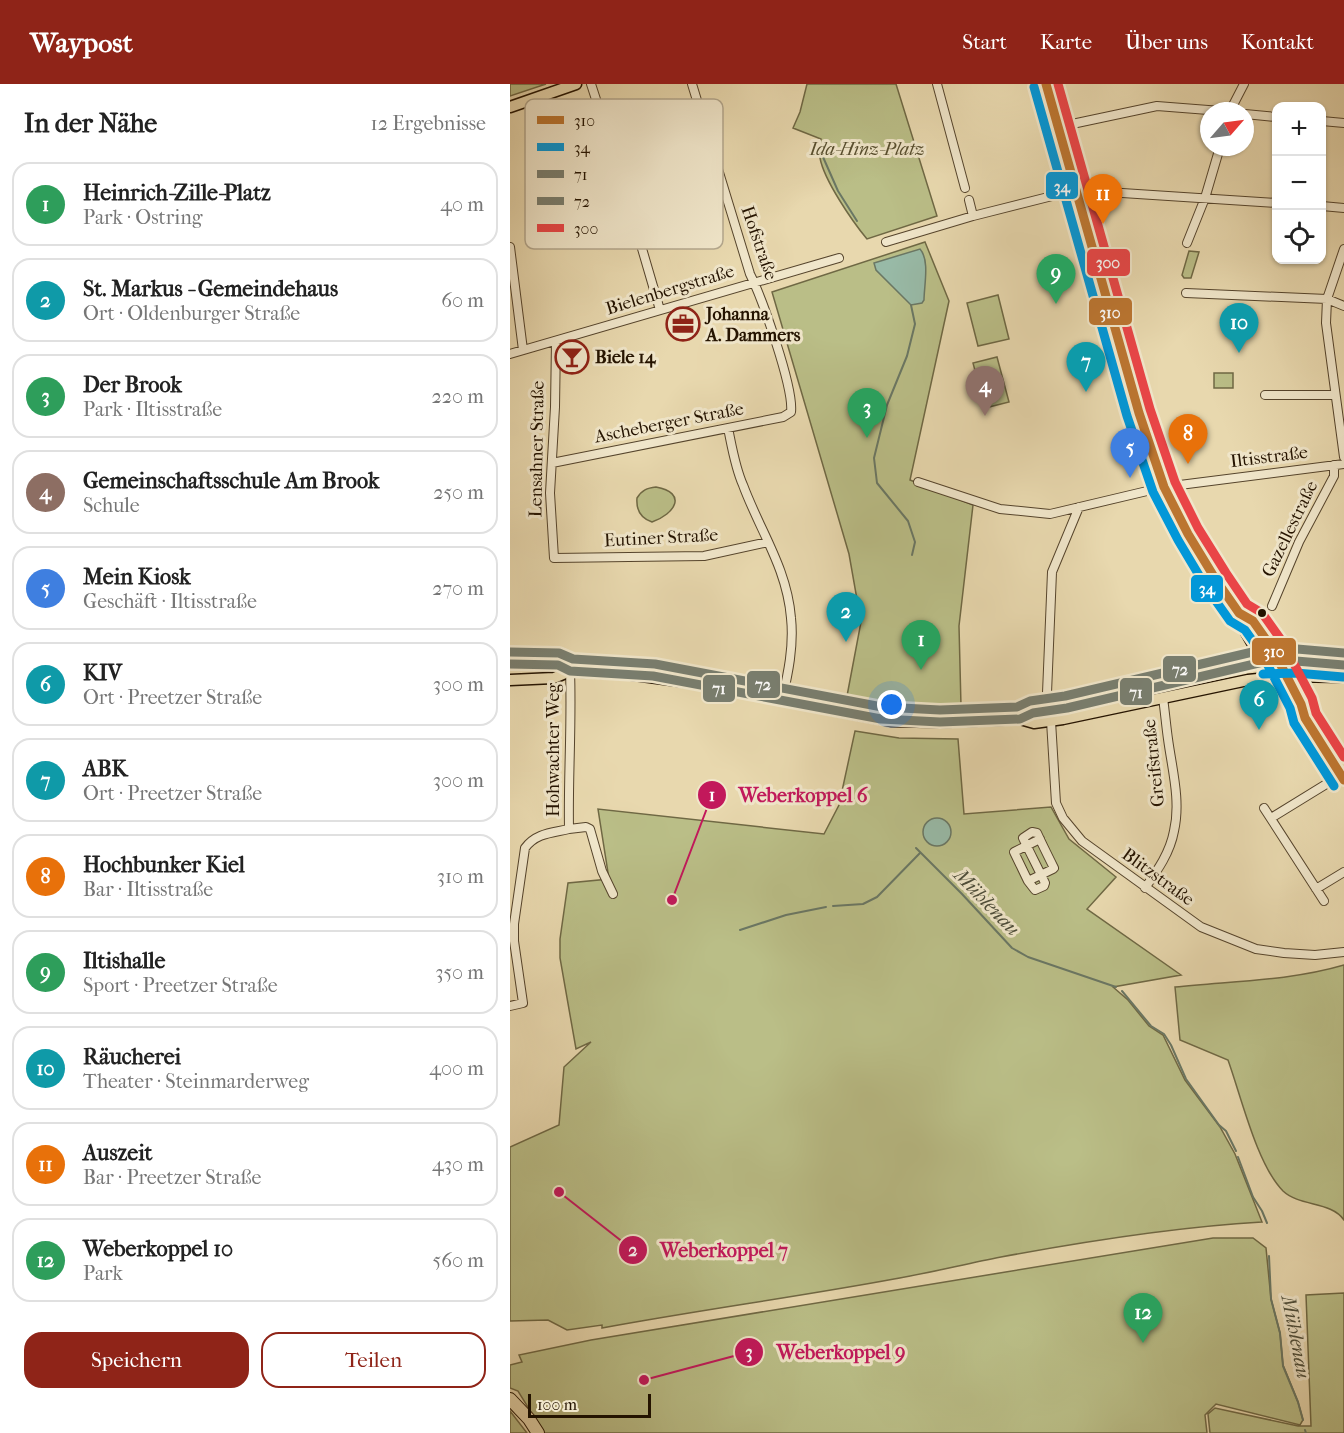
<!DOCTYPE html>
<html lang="de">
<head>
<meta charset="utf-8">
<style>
	body { margin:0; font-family:"IM FELL French Canon",serif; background:#f2f2f2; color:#222 }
	.controls { position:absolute; right:18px; top:18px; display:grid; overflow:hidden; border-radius:12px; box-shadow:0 2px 4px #0004 }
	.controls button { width:54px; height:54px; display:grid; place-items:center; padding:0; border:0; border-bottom:2px solid #e0e0e0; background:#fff; color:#222; font:30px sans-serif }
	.compass { position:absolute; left:690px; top:18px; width:54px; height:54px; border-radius:50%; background:#fff; box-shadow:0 2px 4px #0004; rotate:62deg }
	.scale { position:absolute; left:18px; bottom:15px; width:123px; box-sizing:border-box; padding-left:6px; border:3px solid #241300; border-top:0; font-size:16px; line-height:21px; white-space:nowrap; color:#241300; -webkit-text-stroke:4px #f0e6ca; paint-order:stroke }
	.you { position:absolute; left:382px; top:621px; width:21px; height:21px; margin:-15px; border:4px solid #fff; border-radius:50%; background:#1a73e8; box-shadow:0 0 0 9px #1a73e833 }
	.badge { display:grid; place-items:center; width:39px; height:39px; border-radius:50%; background:#8f2418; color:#fff; font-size:20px; font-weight:700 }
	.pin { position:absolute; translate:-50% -50px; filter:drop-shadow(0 2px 3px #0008) }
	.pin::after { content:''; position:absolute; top:32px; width:21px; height:18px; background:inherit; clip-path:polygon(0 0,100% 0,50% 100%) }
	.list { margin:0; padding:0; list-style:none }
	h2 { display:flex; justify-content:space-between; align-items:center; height:78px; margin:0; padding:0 24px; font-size:26px }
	h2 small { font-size:20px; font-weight:400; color:#767676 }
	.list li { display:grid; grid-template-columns:39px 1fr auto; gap:18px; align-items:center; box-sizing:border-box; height:84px; margin:0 12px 12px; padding:0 12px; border:2px solid #e0e0e0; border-radius:18px }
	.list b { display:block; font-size:22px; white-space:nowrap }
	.list p { margin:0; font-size:20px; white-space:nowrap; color:#767676 }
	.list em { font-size:20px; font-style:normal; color:#767676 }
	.actions { display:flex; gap:12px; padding:18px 24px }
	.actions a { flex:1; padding:14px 0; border:2px solid #8f2418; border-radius:18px; text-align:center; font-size:21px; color:#8f2418 }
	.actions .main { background:#8f2418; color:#fff }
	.icon { flex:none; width:33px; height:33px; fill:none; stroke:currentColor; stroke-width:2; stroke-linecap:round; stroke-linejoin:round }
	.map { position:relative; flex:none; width:834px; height:1349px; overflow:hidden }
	header { display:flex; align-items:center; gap:36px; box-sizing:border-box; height:84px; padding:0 30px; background:#8f2418; color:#fff }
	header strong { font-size:28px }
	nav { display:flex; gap:33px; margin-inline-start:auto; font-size:21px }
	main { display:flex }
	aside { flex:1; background:#fff }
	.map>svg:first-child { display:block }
	.green { fill:#babe87; stroke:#6f6844; stroke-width:1.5 }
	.water { fill:#98baa7; stroke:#6a7764; stroke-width:1.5 }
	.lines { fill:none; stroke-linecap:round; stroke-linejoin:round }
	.stream { stroke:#6a7764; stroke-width:2 }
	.minor-casing { stroke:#55442c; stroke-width:10 }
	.major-casing { stroke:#241300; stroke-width:13 }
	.highway-casing { stroke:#241300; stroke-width:14 }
	.minor { stroke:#f0e6ca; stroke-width:8 }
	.major { stroke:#e8d8ae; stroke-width:10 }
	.highway { stroke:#e8d8ae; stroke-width:12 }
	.bus-1-casing { stroke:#f0e6ca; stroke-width:14 }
	.bus-2-casing { stroke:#f0e6ca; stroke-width:14 }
	.bus-3-casing { stroke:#f0e6ca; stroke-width:14 }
	.bus-4-casing { stroke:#f0e6ca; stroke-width:14 }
	.bus-5-casing { stroke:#f0e6ca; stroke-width:14 }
	.bus-1 { stroke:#bb7530; stroke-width:9 }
	.bus-2 { stroke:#0297d8; stroke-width:9 }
	.bus-3 { stroke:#797e6f; stroke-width:9 }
	.bus-4 { stroke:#797e6f; stroke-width:9 }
	.bus-5 { stroke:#e94547; stroke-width:9 }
	.bus-dot { fill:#241300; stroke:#f0e6ca; stroke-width:2 }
	.labels { text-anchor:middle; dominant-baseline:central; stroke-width:6; stroke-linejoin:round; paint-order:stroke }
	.park-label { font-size:18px; font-style:italic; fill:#584f2f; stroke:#f0e6ca }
	.street-label { font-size:18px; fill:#241300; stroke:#f0e6ca }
	.poi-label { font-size:18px; font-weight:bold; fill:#241300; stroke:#f0e6ca; text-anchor:start }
	.water-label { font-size:20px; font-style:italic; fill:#4d4d3a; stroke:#f0e6ca }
	.key { fill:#f0e6ca; stroke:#b3a78d; stroke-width:1.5 }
	.key-label { font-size:16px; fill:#241300 }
	.leader { fill:none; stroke:#c2185b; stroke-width:2 }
	.callout-dot { fill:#c2185b; stroke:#f0e6ca; stroke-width:2 }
	.mark-label { font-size:18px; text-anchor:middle; font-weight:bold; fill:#fff }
	.callout-label { font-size:20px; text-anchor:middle; font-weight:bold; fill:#c2185b; stroke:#f0e6ca; stroke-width:6; stroke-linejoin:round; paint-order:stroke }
	.line-badge { stroke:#f0e6ca; stroke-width:2 }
	.badge-label { font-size:16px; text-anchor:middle; font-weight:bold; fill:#fff }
</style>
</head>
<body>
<header>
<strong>Waypost</strong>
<nav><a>Start</a><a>Karte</a><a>Über uns</a><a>Kontakt</a></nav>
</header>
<main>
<aside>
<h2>In der Nähe<small>12 Ergebnisse</small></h2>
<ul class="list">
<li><span class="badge" style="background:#2e9e5b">1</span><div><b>Heinrich-Zille-Platz</b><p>Park · Ostring</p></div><em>40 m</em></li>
<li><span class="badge" style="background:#0f9aa8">2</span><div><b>St. Markus - Gemeindehaus</b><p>Ort · Oldenburger Straße</p></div><em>60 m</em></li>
<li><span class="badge" style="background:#2e9e5b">3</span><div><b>Der Brook</b><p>Park · Iltisstraße</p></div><em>220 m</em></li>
<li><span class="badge" style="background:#8d6e63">4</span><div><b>Gemeinschaftsschule Am Brook</b><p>Schule</p></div><em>250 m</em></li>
<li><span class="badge" style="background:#3f7fe0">5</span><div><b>Mein Kiosk</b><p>Geschäft · Iltisstraße</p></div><em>270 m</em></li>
<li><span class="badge" style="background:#0f9aa8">6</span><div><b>KIV</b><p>Ort · Preetzer Straße</p></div><em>300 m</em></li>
<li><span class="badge" style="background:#0f9aa8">7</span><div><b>ABK</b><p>Ort · Preetzer Straße</p></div><em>300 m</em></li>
<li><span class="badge" style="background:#e8710a">8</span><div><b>Hochbunker Kiel</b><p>Bar · Iltisstraße</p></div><em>310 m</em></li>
<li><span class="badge" style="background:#2e9e5b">9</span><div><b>Iltishalle</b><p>Sport · Preetzer Straße</p></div><em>350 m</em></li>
<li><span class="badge" style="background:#0f9aa8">10</span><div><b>Räucherei</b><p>Theater · Steinmarderweg</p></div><em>400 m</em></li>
<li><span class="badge" style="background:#e8710a">11</span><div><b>Auszeit</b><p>Bar · Preetzer Straße</p></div><em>430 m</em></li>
<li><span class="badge" style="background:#2e9e5b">12</span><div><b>Weberkoppel 10</b><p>Park</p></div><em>560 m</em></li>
</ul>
<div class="actions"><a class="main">Speichern</a><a>Teilen</a></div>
</aside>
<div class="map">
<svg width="834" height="1349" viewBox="0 0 834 1349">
	<rect width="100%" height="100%" fill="#e8d8ae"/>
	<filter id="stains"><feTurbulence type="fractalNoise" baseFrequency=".00333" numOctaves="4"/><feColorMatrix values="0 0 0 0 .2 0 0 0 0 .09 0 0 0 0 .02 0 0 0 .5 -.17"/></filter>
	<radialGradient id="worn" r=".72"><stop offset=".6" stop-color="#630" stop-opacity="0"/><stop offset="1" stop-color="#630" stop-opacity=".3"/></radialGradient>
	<!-- green -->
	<path class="green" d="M0,0H36L0,12Z
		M297,0H386L427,132L357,155C342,137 314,96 310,74C309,68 311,61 311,55L283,44L290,28Z
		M415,158L439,217L400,396L463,421L449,542L451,622L389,620L337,612L351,538L339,470L262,208Z
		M679,167L689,168L681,194H674L672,191Z
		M488,211L499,255L468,262L457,219Z
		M487,273L499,318L475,324L463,279Z
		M704,289H723V304H704Z
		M146,403C178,409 165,430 142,438C130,434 126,426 127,414C132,406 137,404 146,403Z
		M345,647L389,654L448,655L454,730L541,723L559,755L606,793L577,825L671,891L603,903L618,916L639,942L653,951L675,996L710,1043L725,1070L752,1138C664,1143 577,1157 491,1173C455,1180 419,1189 384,1195C287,1213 189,1226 92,1244V1241L57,1246L38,1236L0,1237V1063L49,1041L54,983L81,958L66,965L50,874V855L58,799L99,795L88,725L314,750L329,721Z
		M834,881V1136C821,1117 790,1123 773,1107C747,1081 731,1012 718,976L670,956L665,903C721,897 780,897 834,881Z
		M703,1154H743L756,1164L761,1215L770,1249L773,1281L788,1318L793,1336L790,1341L706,1320L695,1331L697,1349H34L8,1307L0,1304V1281L12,1278L9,1271L81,1256Z
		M834,1209V1349H700L698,1330L705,1324L788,1342H801L796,1211Z
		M0,1327L17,1349H0Z"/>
	<!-- water -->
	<path class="water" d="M410,165C420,176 414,202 414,216L412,219L401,221L366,186L364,179Z
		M413 748a14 14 0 1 1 28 0a14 14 0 1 1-28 0Z"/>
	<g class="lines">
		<!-- stream -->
		<path class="stream" d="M314,58L313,73L328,107L347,137
			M401,221L405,240L397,272L377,321L364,374L367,399L398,437L405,458L402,471
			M406,764L452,810L502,864L518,873L606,903
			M323,822L353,820L367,813L410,769
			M230,846L276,831L316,823
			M612,907L641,942L654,950L661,961L676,995L709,1041L716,1047L726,1067
			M728,1073L743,1113L752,1127L757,1139
			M759,1172L761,1215L770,1249L773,1282L788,1318L793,1336
			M795,1346L796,1349"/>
		<!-- minor casing -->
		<g class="minor-casing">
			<path id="minor" d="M81,0L109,86L150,226
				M427,0L455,104
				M720,27L734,0
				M735,30L766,33
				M812,37L834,39
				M548,43L647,22L711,27
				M459,116L463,132
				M812,122L834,124
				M376,158L463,132L566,106L766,119
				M677,159L695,114L710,63
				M0,163L13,266
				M834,165L817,215L816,239L834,373
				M676,209L817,215L834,222
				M46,257L45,323L40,409L44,474L194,472L258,458
				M0,270L329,174
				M755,311H825
				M218,344C222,363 225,383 233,401C250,447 277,484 281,534C284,562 278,590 272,616
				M42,379L273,333L281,328C284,304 252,214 240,190L182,0
				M408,398L490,425L540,430L654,403L834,380
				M762,522L789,458L824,392V381
				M777,592L791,620L795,634L834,696
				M762,593L782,624L795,634
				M539,627L537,609L542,488L569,423
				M541,637L546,719L553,734L572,757L691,843L746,865L774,869L805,871L834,868
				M754,724L814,817
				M761,734L831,691
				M59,745L76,743L80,745L92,787L103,810
				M518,797L525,806L534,802L535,799C528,784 520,769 513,754L522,748L527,749C532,760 538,772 544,784L543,785L518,797L504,768L530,755
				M635,804C647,787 660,769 664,747C671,717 662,685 658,655C656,641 655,628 653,614
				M806,805L834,788
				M0,922L13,919L4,857V840L15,764C26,749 42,749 59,745C58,692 62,640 60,587"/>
		</g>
		<!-- major casing -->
		<g class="major-casing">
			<path id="major" d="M536,0L629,329L654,403L689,468L729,529L733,543L762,593
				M0,23L66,0
				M729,529L743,537L771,581
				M0,580L48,581L60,587
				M0,596L44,594L60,587L117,590L184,599L382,637L430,638L510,635L524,639L553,635L738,596L777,592L834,593
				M510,635L523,629L557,624L742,580L769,577L834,581"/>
		</g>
		<!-- highway casing -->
		<g class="highway-casing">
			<path id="highway" d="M0,1315L19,1335L28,1349"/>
		</g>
		<!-- minor -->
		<use href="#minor" class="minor"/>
		<!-- major -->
		<use href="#major" class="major"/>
		<!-- highway -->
		<use href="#highway" class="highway"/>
		<!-- bus-1 casing -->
		<g class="bus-1-casing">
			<path id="bus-1" d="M536,0L629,329L654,403L678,450L706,496L729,529L743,537L762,564L791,620L795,634L834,696"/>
		</g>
		<!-- bus-2 casing -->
		<g class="bus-2-casing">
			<path id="bus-2" d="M524,3L617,332L643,408L668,456L696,503L720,537L735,546L752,570L780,624L784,639L824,702
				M753,590L786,589L833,593"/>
		</g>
		<!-- bus-3 casing -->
		<g class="bus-3-casing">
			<path id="bus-3" d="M0,580L48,581L60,587L143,592L371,635L430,638L510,635L523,629L557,624L753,578L786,577L834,581"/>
		</g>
		<!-- bus-4 casing -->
		<g class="bus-4-casing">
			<path id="bus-4" d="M0,568L49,569L63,575L145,580L372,623L430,626L507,623L520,617L555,612L751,566L787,565L834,569"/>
		</g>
		<!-- bus-5 casing -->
		<g class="bus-5-casing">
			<path id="bus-5" d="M548,0L640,325L665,398L688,444L716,489L737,520L752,529L772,557L802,614L806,629L834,673"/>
		</g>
		<!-- bus-1 -->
		<use href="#bus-1" class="bus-1"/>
		<!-- bus-2 -->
		<use href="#bus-2" class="bus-2"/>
		<!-- bus-3 -->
		<use href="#bus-3" class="bus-3"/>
		<!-- bus-4 -->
		<use href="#bus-4" class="bus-4"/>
		<!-- bus-5 -->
		<use href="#bus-5" class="bus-5"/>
	</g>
	<!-- icons -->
	<defs>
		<g id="office-ring" transform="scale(1.725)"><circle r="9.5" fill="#f0e6ca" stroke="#8f2418" stroke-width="1.5"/><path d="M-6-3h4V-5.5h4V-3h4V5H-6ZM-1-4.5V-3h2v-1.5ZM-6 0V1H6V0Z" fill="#8f2418"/></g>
		<g id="bar-ring" transform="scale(1.725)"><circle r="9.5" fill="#f0e6ca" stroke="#8f2418" stroke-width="1.5"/><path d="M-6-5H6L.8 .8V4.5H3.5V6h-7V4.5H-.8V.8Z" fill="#8f2418"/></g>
	</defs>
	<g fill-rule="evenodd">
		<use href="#office-ring" x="173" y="240"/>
		<use href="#bar-ring" x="62" y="273"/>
	</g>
	<!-- markers -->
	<circle class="bus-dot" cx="752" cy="529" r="5"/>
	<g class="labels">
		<!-- park labels -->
		<g class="park-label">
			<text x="357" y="65">Ida-Hinz-Platz</text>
		</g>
		<!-- street labels -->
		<g class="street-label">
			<text transform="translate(249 159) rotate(71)">Hofstraße</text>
			<text transform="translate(160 206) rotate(-17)">Bielenbergstraße</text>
			<text transform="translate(159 339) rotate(-11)">Ascheberger Straße</text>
			<text transform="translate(27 365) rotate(-89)">Lensahner Straße</text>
			<text transform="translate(759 373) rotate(-7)">Iltisstraße</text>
			<text transform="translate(780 445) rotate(-64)">Gazellestraße</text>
			<text transform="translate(151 454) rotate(-3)">Eutiner Straße</text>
			<text transform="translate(43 666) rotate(-90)">Hohwachter Weg</text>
			<text transform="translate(644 679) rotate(-96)">Greifstraße</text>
			<text transform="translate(648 793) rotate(36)">Blitzstraße</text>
		</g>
		<!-- poi labels -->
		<g class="poi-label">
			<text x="196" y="230">Johanna<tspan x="196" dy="21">A. Dammers</tspan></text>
			<text x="85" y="273">Biele 14</text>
		</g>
		<!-- water labels -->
		<g class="water-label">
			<text transform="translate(477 818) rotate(46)">Mühlenau</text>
			<text transform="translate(786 1253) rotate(79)">Mühlenau</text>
		</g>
	</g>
	<!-- legend -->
	<rect x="15" y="15" width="198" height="150" rx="9" class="key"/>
	<rect x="27" y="32" width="27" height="8" fill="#bb7530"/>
	<rect x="27" y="59" width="27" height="8" fill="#0297d8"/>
	<rect x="27" y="86" width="27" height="8" fill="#797e6f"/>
	<rect x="27" y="113" width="27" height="8" fill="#797e6f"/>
	<rect x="27" y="140" width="27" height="8" fill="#e94547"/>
	<g class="key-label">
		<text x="64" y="42">310</text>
		<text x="64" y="69">34</text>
		<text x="64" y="96">71</text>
		<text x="64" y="123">72</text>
		<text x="64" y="150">300</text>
	</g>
	<!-- callouts -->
	<path class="leader" d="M162 816L202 711M49 1108L123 1166M134 1296L239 1268"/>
	<g class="callout-dot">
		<circle cx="162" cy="816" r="6"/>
		<circle cx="49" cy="1108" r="6"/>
		<circle cx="134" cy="1296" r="6"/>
		<circle cx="202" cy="711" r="15"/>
		<circle cx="123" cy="1166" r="15"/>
		<circle cx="239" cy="1268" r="15"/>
	</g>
	<g class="mark-label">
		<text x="202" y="717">1</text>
		<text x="123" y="1172">2</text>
		<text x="239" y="1274">3</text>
	</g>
	<g class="callout-label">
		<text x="293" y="718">Weberkoppel 6</text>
		<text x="214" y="1173">Weberkoppel 7</text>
		<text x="331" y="1275">Weberkoppel 9</text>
	</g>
	<g class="line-badge">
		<rect x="535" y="87" width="34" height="29" rx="6" fill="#0297d8"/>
		<rect x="576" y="164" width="45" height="29" rx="6" fill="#e94547"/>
		<rect x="578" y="213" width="45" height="29" rx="6" fill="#bb7530"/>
		<rect x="680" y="490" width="34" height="29" rx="6" fill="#0297d8"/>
		<rect x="741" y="553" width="46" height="29" rx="6" fill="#bb7530"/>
		<rect x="652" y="571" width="35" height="28" rx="6" fill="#797e6f"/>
		<rect x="236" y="586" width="35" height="29" rx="6" fill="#797e6f"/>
		<rect x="192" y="590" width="34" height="29" rx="6" fill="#797e6f"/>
		<rect x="609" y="593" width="34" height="29" rx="6" fill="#797e6f"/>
	</g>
	<g class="badge-label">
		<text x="552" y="108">34</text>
		<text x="598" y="184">300</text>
		<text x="600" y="234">310</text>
		<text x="697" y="510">34</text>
		<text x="764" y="573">310</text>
		<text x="670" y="591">72</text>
		<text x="253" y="606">72</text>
		<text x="209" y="610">71</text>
		<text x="626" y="614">71</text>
	</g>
	<rect width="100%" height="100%" filter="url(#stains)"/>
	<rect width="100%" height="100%" fill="url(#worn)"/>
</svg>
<div class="controls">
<button>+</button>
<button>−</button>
<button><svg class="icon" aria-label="locate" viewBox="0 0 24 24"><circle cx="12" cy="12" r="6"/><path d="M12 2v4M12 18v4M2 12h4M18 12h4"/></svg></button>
</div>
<svg class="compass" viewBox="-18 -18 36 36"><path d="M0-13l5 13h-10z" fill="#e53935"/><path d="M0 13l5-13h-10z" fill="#767676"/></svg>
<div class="scale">100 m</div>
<div class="you"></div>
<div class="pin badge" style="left:411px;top:586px;background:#2e9e5b">1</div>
<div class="pin badge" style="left:336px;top:558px;background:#0f9aa8">2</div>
<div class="pin badge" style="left:357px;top:354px;background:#2e9e5b">3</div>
<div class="pin badge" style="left:475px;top:332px;background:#8d6e63">4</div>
<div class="pin badge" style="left:620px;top:394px;background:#3f7fe0">5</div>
<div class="pin badge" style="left:749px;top:646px;background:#0f9aa8">6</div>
<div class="pin badge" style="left:576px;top:308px;background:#0f9aa8">7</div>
<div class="pin badge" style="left:678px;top:380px;background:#e8710a">8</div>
<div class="pin badge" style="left:546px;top:220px;background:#2e9e5b">9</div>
<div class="pin badge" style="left:729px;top:269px;background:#0f9aa8">10</div>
<div class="pin badge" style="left:593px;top:140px;background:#e8710a">11</div>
<div class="pin badge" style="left:633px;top:1259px;background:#2e9e5b">12</div>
</div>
</main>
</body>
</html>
